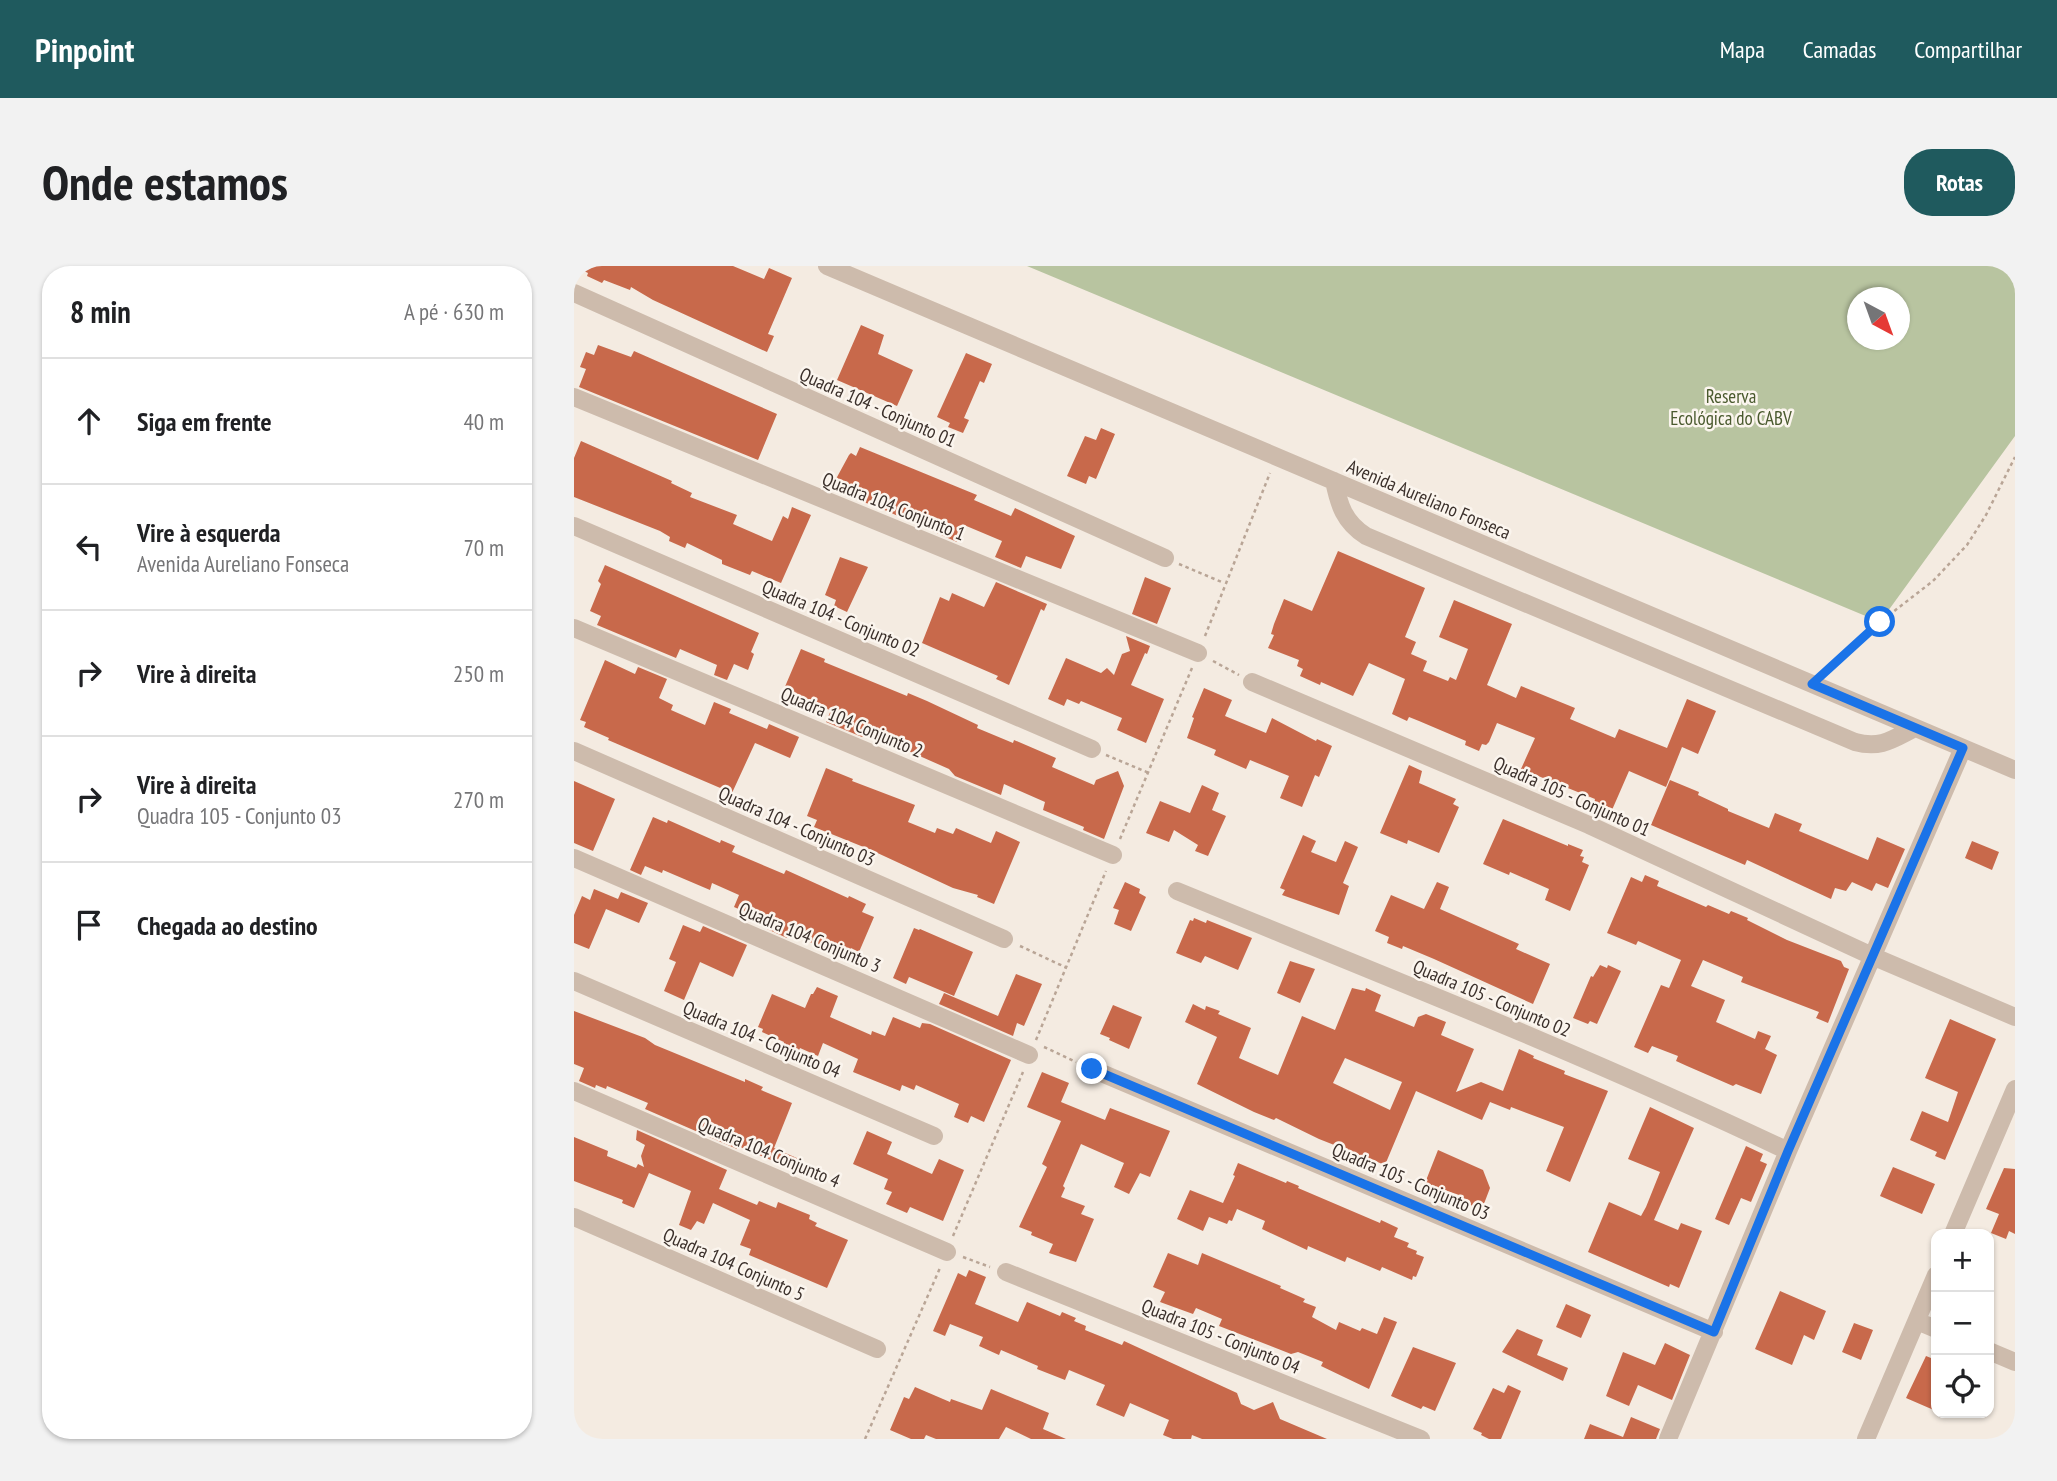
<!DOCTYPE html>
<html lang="pt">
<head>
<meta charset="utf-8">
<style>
	body { margin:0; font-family:"PT Sans Narrow",sans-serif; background:#f2f2f2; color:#202124 }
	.controls { position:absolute; right:21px; bottom:21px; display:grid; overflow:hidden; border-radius:14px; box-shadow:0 2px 5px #0004 }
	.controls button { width:63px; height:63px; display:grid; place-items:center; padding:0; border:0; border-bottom:2px solid #e0e0e0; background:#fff; color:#202124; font:35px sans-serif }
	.compass { position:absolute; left:1273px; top:21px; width:63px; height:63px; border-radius:50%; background:#fff; box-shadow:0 2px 5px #0004; rotate:139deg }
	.stop { position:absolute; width:21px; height:21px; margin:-16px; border:5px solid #1a73e8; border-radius:50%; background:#fff }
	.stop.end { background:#1a73e8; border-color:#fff; box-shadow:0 2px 7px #0008 }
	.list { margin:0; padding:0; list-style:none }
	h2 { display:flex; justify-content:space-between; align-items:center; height:91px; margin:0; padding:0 28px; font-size:30px }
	h2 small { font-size:23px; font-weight:400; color:#757577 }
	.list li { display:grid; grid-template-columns:46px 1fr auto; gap:21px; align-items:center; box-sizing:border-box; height:126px; padding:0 28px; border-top:2px solid #e0e0e0 }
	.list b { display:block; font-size:26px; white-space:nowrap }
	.list p { margin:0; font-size:23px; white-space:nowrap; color:#757577 }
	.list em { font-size:23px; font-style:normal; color:#757577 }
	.icon { flex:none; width:38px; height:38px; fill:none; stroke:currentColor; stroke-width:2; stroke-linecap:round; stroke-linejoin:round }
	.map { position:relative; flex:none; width:1441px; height:1173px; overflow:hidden; border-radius:28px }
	header { display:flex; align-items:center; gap:42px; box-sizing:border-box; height:98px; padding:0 35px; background:#1f5a5e; color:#fff }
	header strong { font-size:33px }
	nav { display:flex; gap:38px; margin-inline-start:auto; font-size:24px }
	.intro { display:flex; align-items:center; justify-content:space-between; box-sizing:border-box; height:168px; padding:0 42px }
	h1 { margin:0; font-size:49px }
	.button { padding:18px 32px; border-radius:28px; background:#1f5a5e; color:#fff; font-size:24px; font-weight:700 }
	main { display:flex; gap:42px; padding:0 42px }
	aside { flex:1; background:#fff; border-radius:28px; box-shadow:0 2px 5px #0004 }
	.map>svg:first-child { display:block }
	.green { fill:#b8c4a0; fill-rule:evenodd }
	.building { fill:#c8694b; fill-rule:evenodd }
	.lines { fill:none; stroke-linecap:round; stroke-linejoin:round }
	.path { stroke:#b9a596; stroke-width:2.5; stroke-dasharray:3.5 3.5; stroke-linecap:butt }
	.minor { stroke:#cdbbac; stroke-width:18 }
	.route { stroke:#1a73e8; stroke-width:9 }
	.labels { text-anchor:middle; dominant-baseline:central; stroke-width:5; stroke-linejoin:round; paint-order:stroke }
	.park-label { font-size:19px; fill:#4a5a2e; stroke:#fbf5ee }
	.street-label { font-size:19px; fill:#3b302b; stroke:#fbf5ee }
</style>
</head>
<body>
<header>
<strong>Pinpoint</strong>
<nav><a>Mapa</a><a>Camadas</a><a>Compartilhar</a></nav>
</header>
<div class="intro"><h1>Onde estamos</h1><a class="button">Rotas</a></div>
<main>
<aside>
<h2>8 min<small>A pé · 630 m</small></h2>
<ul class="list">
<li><svg class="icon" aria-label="ahead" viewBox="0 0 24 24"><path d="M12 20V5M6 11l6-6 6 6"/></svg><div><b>Siga em frente</b></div><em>40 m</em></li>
<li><svg class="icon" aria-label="left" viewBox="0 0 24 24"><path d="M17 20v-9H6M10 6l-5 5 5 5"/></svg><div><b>Vire à esquerda</b><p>Avenida Aureliano Fonseca</p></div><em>70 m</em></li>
<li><svg class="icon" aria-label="right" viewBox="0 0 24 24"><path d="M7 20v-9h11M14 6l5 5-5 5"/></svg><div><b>Vire à direita</b></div><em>250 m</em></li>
<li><svg class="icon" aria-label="right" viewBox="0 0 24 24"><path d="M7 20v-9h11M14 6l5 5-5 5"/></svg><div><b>Vire à direita</b><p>Quadra 105 - Conjunto 03</p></div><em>270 m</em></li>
<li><svg class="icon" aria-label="arrive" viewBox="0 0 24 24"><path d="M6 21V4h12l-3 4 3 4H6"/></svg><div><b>Chegada ao destino</b></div></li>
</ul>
</aside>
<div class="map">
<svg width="1441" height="1173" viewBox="0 0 1441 1173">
	<rect width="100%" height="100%" fill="#f4ebe1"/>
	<!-- green -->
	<path class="green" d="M453,0H1441V170L1306,356ZM1283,32H1325V74H1283Z"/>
	<!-- building -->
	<path class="building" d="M0,0H159L190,13L195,2L218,12L194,68L200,70L193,86L79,34L57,21L56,24L30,14L28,17L13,10L14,7Z
		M287,59L310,69L304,88L339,104L323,140L263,114Z
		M24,79L57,91L60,85L203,148L184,194L5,121L12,103L6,101L12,86L20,89Z
		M392,87L418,98L410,117L406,115L390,152L395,154L389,167L374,161L376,157L363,151Z
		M527,162L541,168L522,213L515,210L512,218L493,210L511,170L522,174Z
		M7,175L98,215L97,217L118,227L116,231L163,249L159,258L198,275L209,250L214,253L218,241L237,249L207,317L178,305L176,309L148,298V294L113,277L111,282L95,275L96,271L86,265L0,231V192Z
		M286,181L403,229L400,234L437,250L441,242L501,270L487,303L452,290L447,302L421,291L428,275L390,259L383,276L306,242L256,224L275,189L277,187L282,190Z
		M764,285L851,322L831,371L842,376L837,388L853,395L849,405L874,415L876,411L882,414L894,383L865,371L880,334L938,358L913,419L942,432L947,420L1001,442L996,453L1041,472L1045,463L1093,482L1113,433L1142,445L1124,488L1108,481L1092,521L1055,505L1038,544L1020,537L1021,533L947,503L961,472L923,457L915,476L912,479L908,478L905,485L891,479L892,475L845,455L835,451L833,455L818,448L831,413L795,397L779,430L747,416L746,419L726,410L729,403L723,400L725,394L694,382L700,369L697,368L700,358L710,333L738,345Z
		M266,291L294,301L273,346L260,340L262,334L251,329Z
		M31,299L185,367L177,386L180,388L174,404L160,398L153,414L140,409L143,399L106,383L102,392L23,359L27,350L16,345L27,318L24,315Z
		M571,311L597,322L583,358L558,348Z
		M422,316L473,338L470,345L467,343L435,419L422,413L424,410L348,377L366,331L375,335L378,327L410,341Z
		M552,370L576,380L573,388L571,387L557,419L590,433L572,477L543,464L548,452L507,435L505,438L493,433L490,440L474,433L492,392L527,407L533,402L540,409L548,388L556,385Z
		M227,383L251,393L250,396L333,430L334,427L353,435L404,459L403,462L439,477L440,474L482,492L478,501L520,519L522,514L544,505L550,520L530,573L509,564L510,561L469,544L471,536L430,518L427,529L381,510L375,503L332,484L294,469L293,471H288L252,456L257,444L253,443V441L210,423Z
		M31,394L61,408L64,401L93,413L85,432L99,439L97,444L131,459L140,436L157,443L155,447L193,463L195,458L225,471L216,492L181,477L158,527L34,474L35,472L10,461L12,456L6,454Z
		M630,422L658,434L651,450L692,467L698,452L742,475L743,473L758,480L745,511L741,509L728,541L706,532L715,510L676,494L672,503L640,489L642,484L613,472L620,452L618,451Z
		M835,499L848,505L845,517L882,533L879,538L885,541L865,587L834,574L833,578L806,567Z
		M252,502L279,513L278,515L341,539L334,556L361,567L363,562L379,568L382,562L417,577L422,565L446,576L420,638L403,631L404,629L379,622L297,584L240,561L243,554L233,550Z
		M1096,514L1125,526L1124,529L1154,543V545L1195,562L1201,547L1228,558L1225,565L1294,594L1303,571L1331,583L1314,622L1302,617L1298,625L1278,616L1272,625L1261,622L1257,633L1173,594L1171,599L1077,559Z
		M0,515L41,533L19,585L0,577Z
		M628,519L645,527L638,544L652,550L634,590L621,585L624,579L600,564L595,576L572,567L586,535L616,547Z
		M79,551L93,557L94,554L146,577L147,574L161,580L158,586L210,608L212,604L274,632L275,630L292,638L288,646L300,651L285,686L277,682L274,691L233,675L216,665L213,672L193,663L196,657L160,641L165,629L138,617L136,624L89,604L88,607L71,600L67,609L56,604Z
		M929,553L994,580V578L1009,584L1006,590L1010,591L1008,596L1015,599L996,645L971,634L975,623L936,606L935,609L909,598Z
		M729,569L742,575L737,586L762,596L771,575L784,581L769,617L775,620L765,649L708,629L711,624L706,622Z
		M1398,575L1425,586L1418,604L1391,592Z
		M1071,609L1085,615L1083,620L1132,641L1134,639L1155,648L1157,645L1174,652L1173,654L1213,674L1267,695L1270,701L1275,703L1254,757L1242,752L1245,746L1167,716L1169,711L1129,694L1117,720L1151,734L1142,756L1181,773L1184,765L1197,770L1191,783L1203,789L1187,828L1162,818L1159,820L1113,800L1102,795L1104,790L1078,780L1074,787L1060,781L1087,719L1095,722L1107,694L1064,675L1062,679L1033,667L1057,611L1068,616Z
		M551,616L566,623L565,627L572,631L557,665L540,658L545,644L539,642Z
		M863,616L875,621L866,643L945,678L942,683L976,698L959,738L860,693L829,680L828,683L813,677L815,671L801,665L817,629L850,643Z
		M20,623L44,633L47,626L74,637L65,657L32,643L15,683L0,677V649L8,630L16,634Z
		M620,652L632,657L633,654L678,672L664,704L631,690L627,697L602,687L616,654L619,655Z
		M109,659L126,666L129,660L173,679L159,711L126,696L110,734L90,725L102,696L95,693Z
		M340,662L345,664L346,663L399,686L380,730L335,711L332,718L319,712Z
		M716,695L741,703L726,737L703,727Z
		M1026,699L1033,702L1034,699L1047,705L1023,758L1016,755L1014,758L999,752L1017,710L1019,711Z
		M442,708L468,718L450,760L443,757L439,770L365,738L370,727L424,750Z
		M243,721L264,730L256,751L297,769L298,765L311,770L319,751L346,762L348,757L356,758L437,794L410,856L397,850L394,857L380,851L385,838L342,819L340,824L328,819L326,825L279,806L284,793L249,777L244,790L226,782L223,791L207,786L210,776L188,766L189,763L184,761L198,728L231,742L237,728H239Z
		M778,722L791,725L792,722L807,729L801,745L840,761L844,751L852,748L872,756L867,769L900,783L882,826L907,816L929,825L945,783L960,790L959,792L991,805L990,808L1034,825L996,916L972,905L990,861L937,841L936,844L916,836L908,854L842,825L811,899L745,873L702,852L700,854L680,846L623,818L643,771L611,756L619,738L631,744L632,740L646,745L644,748L677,762L665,792L704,809L728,750L761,764ZM771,792L828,816L816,844L759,817Z
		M539,739L568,751L555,783L535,774L536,772L526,768Z
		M0,745L71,772L81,779L171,816V813L189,821L187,824L218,837L200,882L225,893L220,904L164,880L163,883L71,843L74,837L33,820L32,823L22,819L21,822L5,815L10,802L0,798Z
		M1376,753L1422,773L1371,894L1361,890L1363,886L1336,874L1348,845L1374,856L1384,826L1351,812Z
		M468,806L495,817L487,836L531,854L536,842L596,865L576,911L566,907L555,928L540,921L550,897L507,878L489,920L491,922L487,931L511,940L507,948L520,953L502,996L475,987L479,978L457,969L458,966L445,961L473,901L468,898L487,855L453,841Z
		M1076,841L1120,862L1080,954L1104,964L1107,957L1128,965L1105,1022L1096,1018L1095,1021L1014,986L1035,936L1067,950L1072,941L1086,906L1054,893Z
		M63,864L153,904L145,923L183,939L185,935L202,942L204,936L236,949L235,953L243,957L241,960L274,974L253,1022L175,989L177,983L166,979L176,954L139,937L130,958L123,955L117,964L105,959L117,925L75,907L60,942L48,937L49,934L0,915V871L34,885L33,890L62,902L64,898L70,901L67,890L71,879L62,874Z
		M293,865L318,876L313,888L358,908L365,893L390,904L369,955L336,941L333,947L312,938L318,926L310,923L314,913L279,898Z
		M1172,880L1189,888L1186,895L1193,898L1177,936L1167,932L1155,959L1141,953Z
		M864,884L909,904L916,922L908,943L882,934L885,929L851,917Z
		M664,897L712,917L713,915L725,920L724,922L806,957L807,954L824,962L820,971L835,977L833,981L843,985L842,988L850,991L842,1011L839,1010L838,1014L808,1001L806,1005L773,991L771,996L734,980L733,984L688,963L691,955L663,943L658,955L655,954L653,958L635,951L629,965L603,953L616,924L649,937L661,910L659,909Z
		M1319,901L1361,918L1348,948L1306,930Z
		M1430,902L1441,903V968L1435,965L1432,973L1417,967L1425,948L1412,943Z
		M594,987L624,999L628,987L707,1020L706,1022L731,1033L729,1036L742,1041L738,1051L762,1064L765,1056L786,1065L788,1062L803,1068L810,1051L823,1056L795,1123L747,1100L749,1096L724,1086L717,1088L645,1060L648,1053L622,1042L619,1048L586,1036L591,1026L579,1021Z
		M395,1004L412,1011L401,1038L444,1056L453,1036L486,1050L488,1046L502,1052L500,1055L512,1060L511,1064L548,1079L550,1075L663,1127L667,1138L680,1144L699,1136L706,1153L753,1173H628L618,1169L617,1173H599L589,1169L595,1154L556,1137L550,1151L522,1139L531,1119L495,1104L491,1114L463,1103L464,1100L427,1084L425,1089L405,1080L409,1071L376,1058L371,1070L359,1065L384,1007L392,1011Z
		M1206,1025L1252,1045L1240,1074L1230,1069L1218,1099L1181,1083Z
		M992,1038L1017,1049L1007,1072L982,1061Z
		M1280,1057L1299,1064L1287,1094L1268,1086Z
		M943,1063L969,1074L963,1089L994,1102L989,1115L928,1086Z
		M1091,1077L1116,1089L1098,1134L1064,1119L1055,1140L1032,1130L1049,1086L1081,1099Z
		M839,1081L882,1097L861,1145L849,1140L847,1143L817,1130Z
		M1352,1090L1362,1094V1145L1332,1132Z
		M934,1119L947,1125L927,1173H915L907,1169L908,1167L899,1163L919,1122L930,1127Z
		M341,1121L376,1136L377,1133L408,1144L417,1123L475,1147L469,1163L492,1173H457L432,1161L425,1173H362L352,1169L350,1173H337L316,1164L330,1131L335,1133Z
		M1057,1151L1086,1163L1082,1173H1010L1016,1158L1049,1171Z"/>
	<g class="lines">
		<!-- path -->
		<path class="path" d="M605,298L650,317
			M631,370L696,207
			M639,395L665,409
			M1252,405L1306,356L1359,315L1393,279L1412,249L1441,191
			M532,489L575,507
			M546,573L618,402
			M446,680L491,701
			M462,774L532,605
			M470,781L502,796
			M379,970L449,806
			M389,991L416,1001
			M291,1173L366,1002"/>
		<!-- minor -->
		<path class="minor" d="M253,0L1441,504
			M0,27L591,292
			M0,131L624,387
			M760,215C765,239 770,256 792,270L1281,476C1307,483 1319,473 1341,462
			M0,260L518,483
			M0,362L539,589
			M678,416L1015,559L1298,690L1441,751
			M0,485L430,673
			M0,592L455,789
			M603,625C808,709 1014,790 1214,885
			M0,715L360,870
			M518,803L1140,1066
			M0,825L373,986
			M0,951L303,1083
			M1379,968L1441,823
			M432,1006L847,1173
			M1343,1055L1362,1063
			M1415,1085L1441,1096
			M1094,1173L1214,885L1389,482
			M1292,1173L1362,1009"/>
	</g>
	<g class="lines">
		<!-- route -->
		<path class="route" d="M518,803L1140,1066L1214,885L1389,482L1238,418L1306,356"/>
	</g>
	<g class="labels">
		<!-- park labels -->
		<g class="park-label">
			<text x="1157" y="130">Reserva<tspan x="1157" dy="22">Ecológica do CABV</tspan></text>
		</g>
		<!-- street labels -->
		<g class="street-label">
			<text transform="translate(304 141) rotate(24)">Quadra 104 - Conjunto 01</text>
			<text transform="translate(855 233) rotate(23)">Avenida Aureliano Fonseca</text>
			<text transform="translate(320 240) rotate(22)">Quadra 104 Conjunto 1</text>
			<text transform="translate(267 352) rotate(23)">Quadra 104 - Conjunto 02</text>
			<text transform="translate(278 456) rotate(23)">Quadra 104 Conjunto 2</text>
			<text transform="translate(998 530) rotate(24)">Quadra 105 - Conjunto 01</text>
			<text transform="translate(223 560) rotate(24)">Quadra 104 - Conjunto 03</text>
			<text transform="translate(236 671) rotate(23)">Quadra 104 Conjunto 3</text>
			<text transform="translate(918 732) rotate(23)">Quadra 105 - Conjunto 02</text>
			<text transform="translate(188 773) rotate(23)">Quadra 104 - Conjunto 04</text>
			<text transform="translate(195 886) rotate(23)">Quadra 104 Conjunto 4</text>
			<text transform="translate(837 915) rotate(23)">Quadra 105 - Conjunto 03</text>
			<text transform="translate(160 998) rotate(24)">Quadra 104 Conjunto 5</text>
			<text transform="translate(647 1070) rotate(22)">Quadra 105 - Conjunto 04</text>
		</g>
	</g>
</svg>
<div class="controls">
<button>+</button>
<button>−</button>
<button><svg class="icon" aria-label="locate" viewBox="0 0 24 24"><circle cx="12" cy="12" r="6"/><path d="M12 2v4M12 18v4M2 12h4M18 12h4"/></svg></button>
</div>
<svg class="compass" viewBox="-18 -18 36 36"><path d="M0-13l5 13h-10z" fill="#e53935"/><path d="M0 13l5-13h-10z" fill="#757577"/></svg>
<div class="stop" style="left:1306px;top:356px"></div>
<div class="stop end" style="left:518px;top:803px"></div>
</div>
</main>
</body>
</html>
